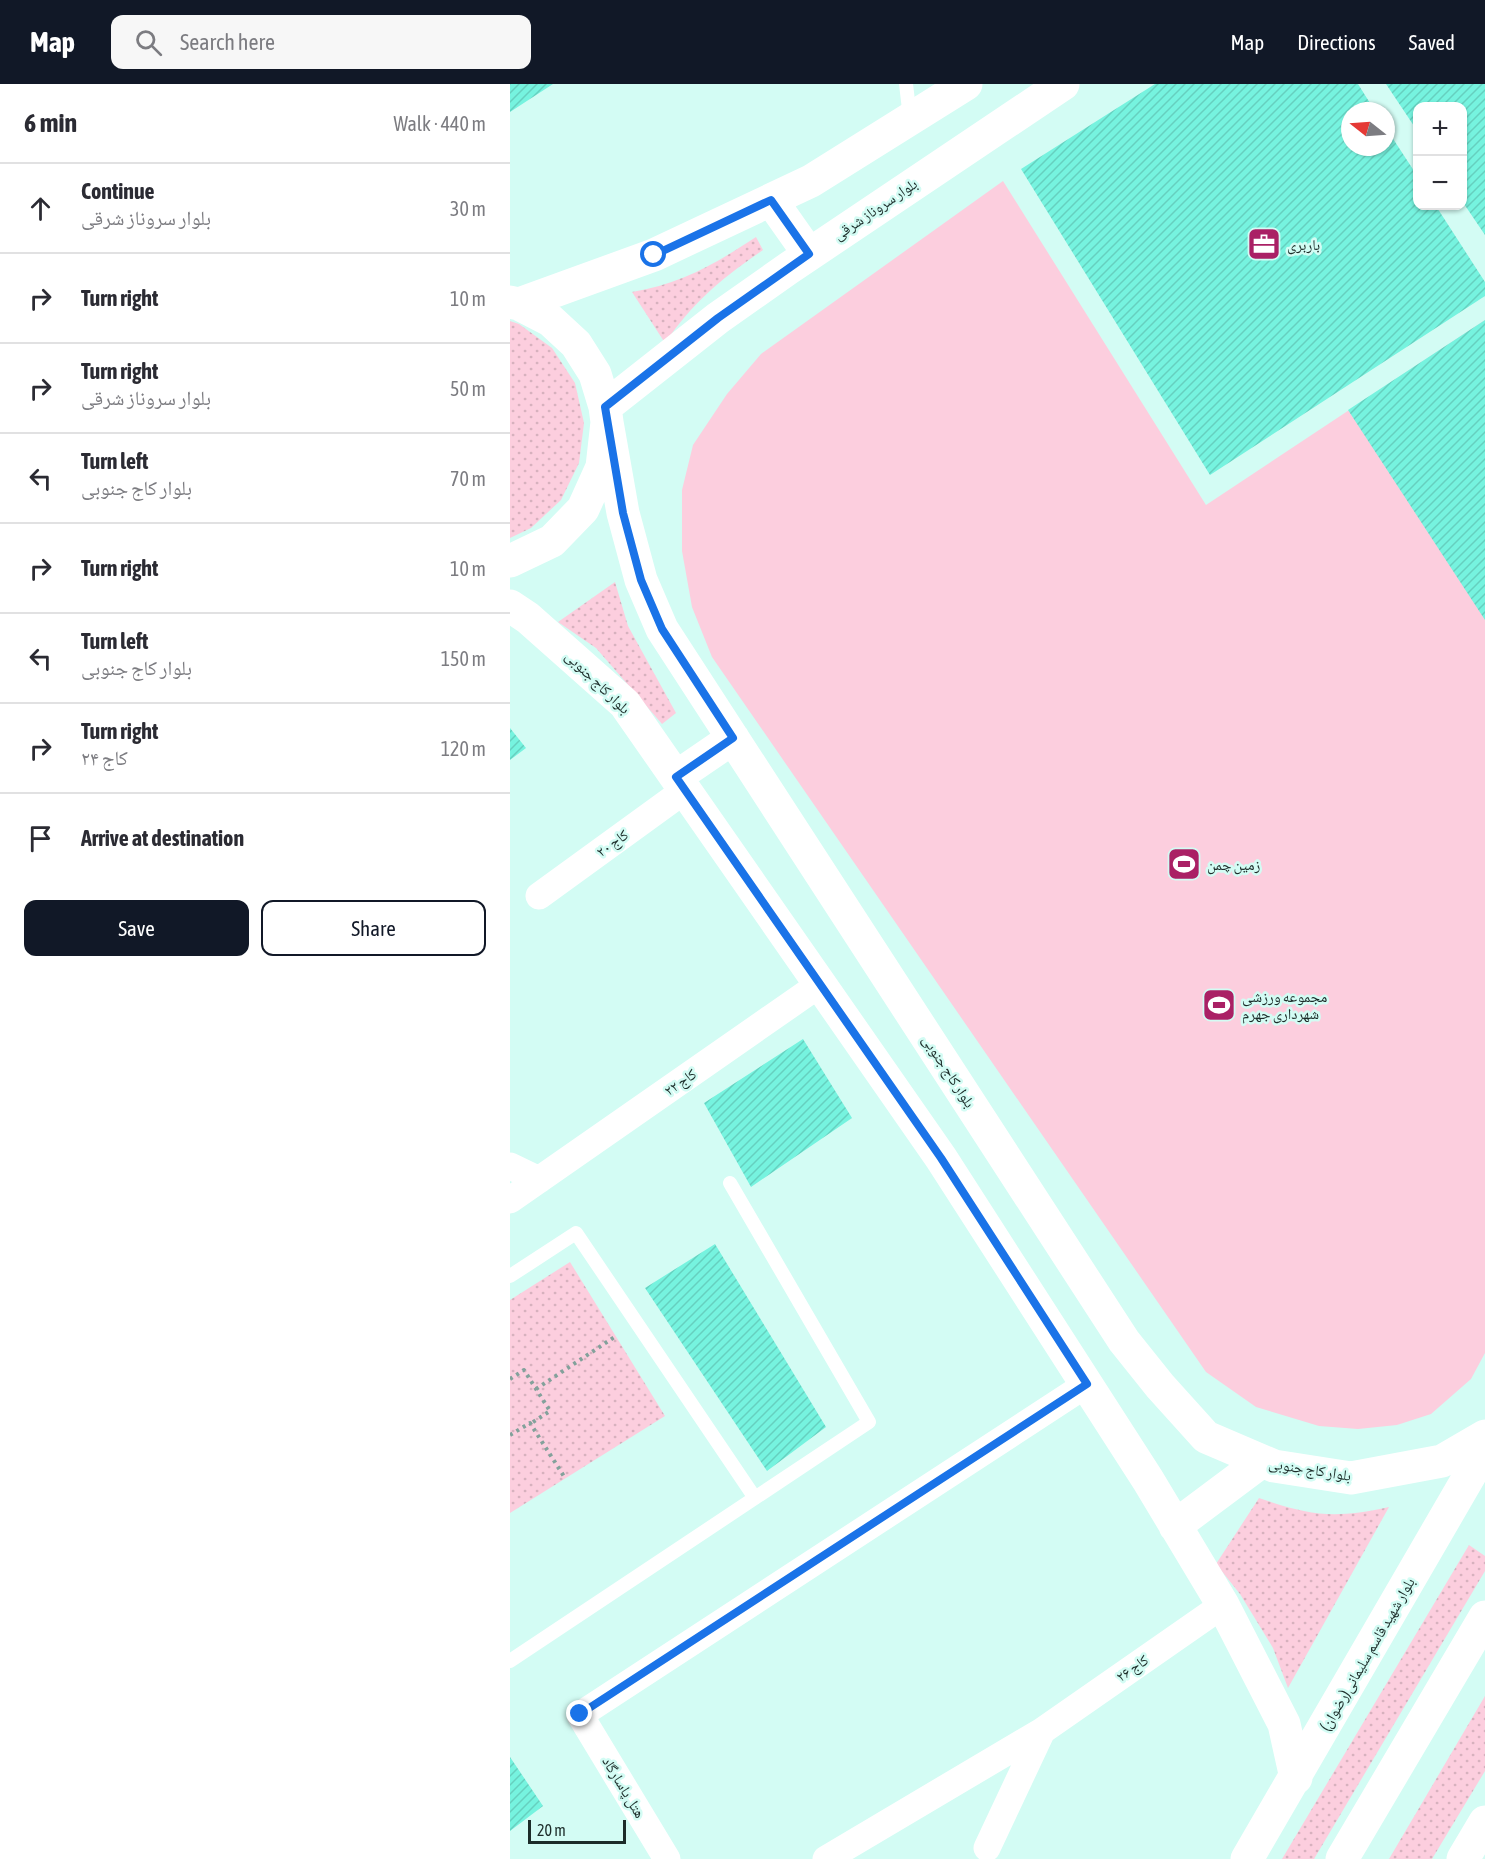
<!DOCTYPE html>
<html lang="en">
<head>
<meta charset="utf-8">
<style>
	body { margin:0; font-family:"Asap Condensed","Noto Naskh Arabic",sans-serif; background:#f7f7f7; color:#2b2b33 }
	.controls { position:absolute; right:18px; top:18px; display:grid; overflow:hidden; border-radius:12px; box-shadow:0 2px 4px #0004 }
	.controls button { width:54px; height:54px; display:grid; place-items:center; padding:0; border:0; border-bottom:2px solid #e1e1e2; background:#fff; color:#2b2b33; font:30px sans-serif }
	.compass { position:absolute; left:831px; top:18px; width:54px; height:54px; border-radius:50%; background:#fff; box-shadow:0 2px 4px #0004; rotate:287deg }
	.scale { position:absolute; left:18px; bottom:15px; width:98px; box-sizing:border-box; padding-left:6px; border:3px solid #1c2c29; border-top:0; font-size:16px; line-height:21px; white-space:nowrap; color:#1c2c29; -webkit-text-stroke:4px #d3fcf4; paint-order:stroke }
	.stop { position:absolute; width:18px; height:18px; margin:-14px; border:4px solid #1a73e8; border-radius:50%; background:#fff }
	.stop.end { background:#1a73e8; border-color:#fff; box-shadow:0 2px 6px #0008 }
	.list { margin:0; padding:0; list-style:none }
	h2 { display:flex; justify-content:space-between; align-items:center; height:78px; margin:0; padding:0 24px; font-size:26px }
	h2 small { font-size:20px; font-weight:400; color:#7c7c81 }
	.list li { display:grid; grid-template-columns:39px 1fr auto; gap:18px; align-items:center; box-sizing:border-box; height:90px; padding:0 24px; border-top:2px solid #e1e1e2 }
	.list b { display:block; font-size:22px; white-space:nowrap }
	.list p { margin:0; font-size:20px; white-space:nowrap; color:#7c7c81 }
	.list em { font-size:20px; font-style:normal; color:#7c7c81 }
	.actions { display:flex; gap:12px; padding:18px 24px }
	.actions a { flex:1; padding:14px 0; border:2px solid #111827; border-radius:12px; text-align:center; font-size:21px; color:#111827 }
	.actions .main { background:#111827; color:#fff }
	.icon { flex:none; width:33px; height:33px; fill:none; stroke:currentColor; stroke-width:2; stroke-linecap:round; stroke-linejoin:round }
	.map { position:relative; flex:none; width:975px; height:1775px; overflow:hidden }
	header { display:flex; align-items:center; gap:36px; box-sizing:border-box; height:84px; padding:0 30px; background:#111827; color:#fff }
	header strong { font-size:28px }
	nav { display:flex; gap:33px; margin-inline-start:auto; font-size:21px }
	.search { width:420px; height:54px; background:#f7f7f7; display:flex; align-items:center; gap:15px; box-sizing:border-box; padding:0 21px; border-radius:12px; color:#7c7c81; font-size:22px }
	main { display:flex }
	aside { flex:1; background:#fff }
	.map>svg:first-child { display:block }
	.green { fill:url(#green-dots) }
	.pitch { fill:#fccede }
	.building { fill:url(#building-hatch) }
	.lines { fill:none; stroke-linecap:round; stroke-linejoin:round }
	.path { stroke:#83a19b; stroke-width:4; stroke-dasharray:3 4.5; stroke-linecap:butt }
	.lane { stroke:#fff; stroke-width:14 }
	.street { stroke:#fff; stroke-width:27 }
	.secondary { stroke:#fff; stroke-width:33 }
	.route { stroke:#1a73e8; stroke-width:8 }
	.labels { text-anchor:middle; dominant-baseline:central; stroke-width:5; stroke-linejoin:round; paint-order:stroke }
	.street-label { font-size:15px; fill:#1c2c29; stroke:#d3fcf4 }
	.poi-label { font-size:15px; fill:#1c2c29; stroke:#d3fcf4; text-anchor:start }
</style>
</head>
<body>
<header>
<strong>Map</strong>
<div class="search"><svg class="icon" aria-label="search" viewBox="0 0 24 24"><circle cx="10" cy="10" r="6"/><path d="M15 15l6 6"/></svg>Search here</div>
<nav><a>Map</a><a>Directions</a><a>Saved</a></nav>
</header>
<main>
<aside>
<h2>6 min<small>Walk · 440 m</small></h2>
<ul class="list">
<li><svg class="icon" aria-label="ahead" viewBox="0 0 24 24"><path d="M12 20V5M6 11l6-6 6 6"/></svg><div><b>Continue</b><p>بلوار سروناز شرقی</p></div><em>30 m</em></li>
<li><svg class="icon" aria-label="right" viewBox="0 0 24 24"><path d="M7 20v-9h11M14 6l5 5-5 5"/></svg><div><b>Turn right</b></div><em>10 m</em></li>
<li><svg class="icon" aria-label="right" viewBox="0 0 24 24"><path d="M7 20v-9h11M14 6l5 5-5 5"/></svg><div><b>Turn right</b><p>بلوار سروناز شرقی</p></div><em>50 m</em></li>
<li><svg class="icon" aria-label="left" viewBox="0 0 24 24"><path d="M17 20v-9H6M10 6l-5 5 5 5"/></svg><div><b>Turn left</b><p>بلوار کاج جنوبی</p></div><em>70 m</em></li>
<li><svg class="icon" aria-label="right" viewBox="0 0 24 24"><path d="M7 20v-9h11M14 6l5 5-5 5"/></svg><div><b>Turn right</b></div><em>10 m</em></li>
<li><svg class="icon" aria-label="left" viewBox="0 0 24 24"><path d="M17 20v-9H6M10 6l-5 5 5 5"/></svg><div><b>Turn left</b><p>بلوار کاج جنوبی</p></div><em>150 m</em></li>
<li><svg class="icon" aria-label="right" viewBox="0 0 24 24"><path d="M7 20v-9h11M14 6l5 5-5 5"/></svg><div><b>Turn right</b><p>کاج ۲۴</p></div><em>120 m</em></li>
<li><svg class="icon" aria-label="arrive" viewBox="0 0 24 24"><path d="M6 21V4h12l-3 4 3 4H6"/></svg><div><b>Arrive at destination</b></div></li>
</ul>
<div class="actions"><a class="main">Save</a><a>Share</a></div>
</aside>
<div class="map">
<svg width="975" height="1775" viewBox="0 0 975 1775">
	<defs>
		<pattern id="green-dots" width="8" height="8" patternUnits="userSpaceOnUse" patternTransform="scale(1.5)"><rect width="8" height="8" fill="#fccede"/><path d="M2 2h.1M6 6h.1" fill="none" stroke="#d7b1be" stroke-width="1.8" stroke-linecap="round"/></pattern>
		<pattern id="building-hatch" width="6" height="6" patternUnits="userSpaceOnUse" patternTransform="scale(1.5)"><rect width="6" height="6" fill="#76f3df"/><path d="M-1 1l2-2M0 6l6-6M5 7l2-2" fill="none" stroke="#66d0bf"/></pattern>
	</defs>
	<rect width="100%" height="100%" fill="#d3fcf4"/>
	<!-- green -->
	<path class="green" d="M246,153L253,166C211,195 184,217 155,259L122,208C171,200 205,180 246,153Z
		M0,237L9,240L42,264L65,299L74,339L69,379L51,416L21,444L0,454Z
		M105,498L118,542L166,629L152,640L86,564L48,538Z
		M60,1178L155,1332L0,1429V1216Z
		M749,1414C801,1432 824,1435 879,1423L778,1604L763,1564L730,1510L706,1480Z
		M959,1461L975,1472V1487L804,1775H772Z
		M975,1612V1687L922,1775H879Z"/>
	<!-- pitch -->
	<path class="pitch" d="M493,97L696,421L975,236V1269L961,1295L921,1330L887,1341L848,1345L809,1342L746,1323L696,1288L202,573L182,523L172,467V406L183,361L217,310L251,270Z"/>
	<!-- building -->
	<path class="building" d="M0,0H43L0,28Z
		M645,0H848L865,27H840V63H876V44L908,93V122H926L975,198V212L700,391L511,85Z
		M876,0H975V151L952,117V22H908V48Z
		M975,236V536L838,326Z
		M0,644L16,664L0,676Z
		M293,955L342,1034L241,1103L194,1019Z
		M205,1160L316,1343L257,1387L135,1204Z
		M0,1673L33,1722L0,1747Z"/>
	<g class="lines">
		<!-- path -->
		<path class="path" d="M0,1295L14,1286L40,1327L20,1340
			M26,1305L106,1252
			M0,1351L20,1339L55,1394"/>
		<!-- lane -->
		<path class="lane" d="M396,0L400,34
			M0,1192L66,1149L245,1414
			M0,1577L359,1338L220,1099"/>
		<!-- street -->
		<path class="street" d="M29,812L175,706
			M0,1082L29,1096
			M0,1116L310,900
			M477,1764L532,1647
			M157,1775L70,1631L577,1300
			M316,1775L532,1647L713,1521"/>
		<!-- secondary -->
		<path class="secondary" d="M261,116L299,170
			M0,218L9,220L40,236L66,260L85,290L95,323L97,338L92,383L73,425L42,457L0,477
			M9,220L144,171L301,97L456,0
			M95,323L208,234L279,184L553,0
			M97,338L113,429L131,496L152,545L614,1257L650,1302L696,1353L764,1382L841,1394L932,1377L975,1352
			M0,522L18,534L115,620L431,1074L638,1396L713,1521L774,1640L786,1694
			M166,693L223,654
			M665,1442L752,1377
			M737,1775L975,1365
			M832,1775L975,1533
			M953,1775L975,1738"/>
	</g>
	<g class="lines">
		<!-- route -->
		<path class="route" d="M70,1630L577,1300L431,1074L166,693L223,654L152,545L131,496L113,429L95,323L208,234L299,170L261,116L144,171"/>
	</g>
	<!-- icons -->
	<defs>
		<g id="office-square" transform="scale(1.725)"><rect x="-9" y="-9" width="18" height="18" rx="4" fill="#aa2065" stroke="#d3fcf4"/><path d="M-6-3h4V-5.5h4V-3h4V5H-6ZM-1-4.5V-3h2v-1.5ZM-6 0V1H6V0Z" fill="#fff"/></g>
		<g id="stadium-square" transform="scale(1.725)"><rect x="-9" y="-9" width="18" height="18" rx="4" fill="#aa2065" stroke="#d3fcf4"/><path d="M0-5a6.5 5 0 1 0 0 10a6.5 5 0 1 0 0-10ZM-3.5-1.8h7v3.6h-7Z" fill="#fff"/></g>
	</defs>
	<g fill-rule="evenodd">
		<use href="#office-square" x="754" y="160"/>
		<use href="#stadium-square" x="674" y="780"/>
		<use href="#stadium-square" x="709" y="921"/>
	</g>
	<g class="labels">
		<!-- street labels -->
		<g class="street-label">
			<text transform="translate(365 125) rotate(-34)">بلوار سروناز شرقی</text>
			<text transform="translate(88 598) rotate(44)">بلوار کاج جنوبی</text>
			<text transform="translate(102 759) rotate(-36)">کاج ۲۰</text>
			<text transform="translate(439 987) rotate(57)">بلوار کاج جنوبی</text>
			<text transform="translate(170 998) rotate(-35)">کاج ۲۲</text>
			<text transform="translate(800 1385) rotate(9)">بلوار کاج جنوبی</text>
			<text transform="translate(857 1570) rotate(-60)">بلوار شهید قاسم سلیمانی(رضوان)</text>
			<text transform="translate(622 1584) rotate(-35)">کاج ۲۶</text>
			<text transform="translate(114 1703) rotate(59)">هتل پاسارگاد</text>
		</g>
		<!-- poi labels -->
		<g class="poi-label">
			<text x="777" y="160">باربری</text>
			<text x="697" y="780">زمین چمن</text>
			<text x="732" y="912">مجموعه ورزشی<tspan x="732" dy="17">شهرداری جهرم</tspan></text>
		</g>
	</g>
</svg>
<div class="controls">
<button>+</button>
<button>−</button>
</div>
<svg class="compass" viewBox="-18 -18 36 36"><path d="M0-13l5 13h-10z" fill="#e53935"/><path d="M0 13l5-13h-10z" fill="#7c7c81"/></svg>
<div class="scale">20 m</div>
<div class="stop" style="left:144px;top:171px"></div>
<div class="stop end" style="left:70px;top:1630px"></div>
</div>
</main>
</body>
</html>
